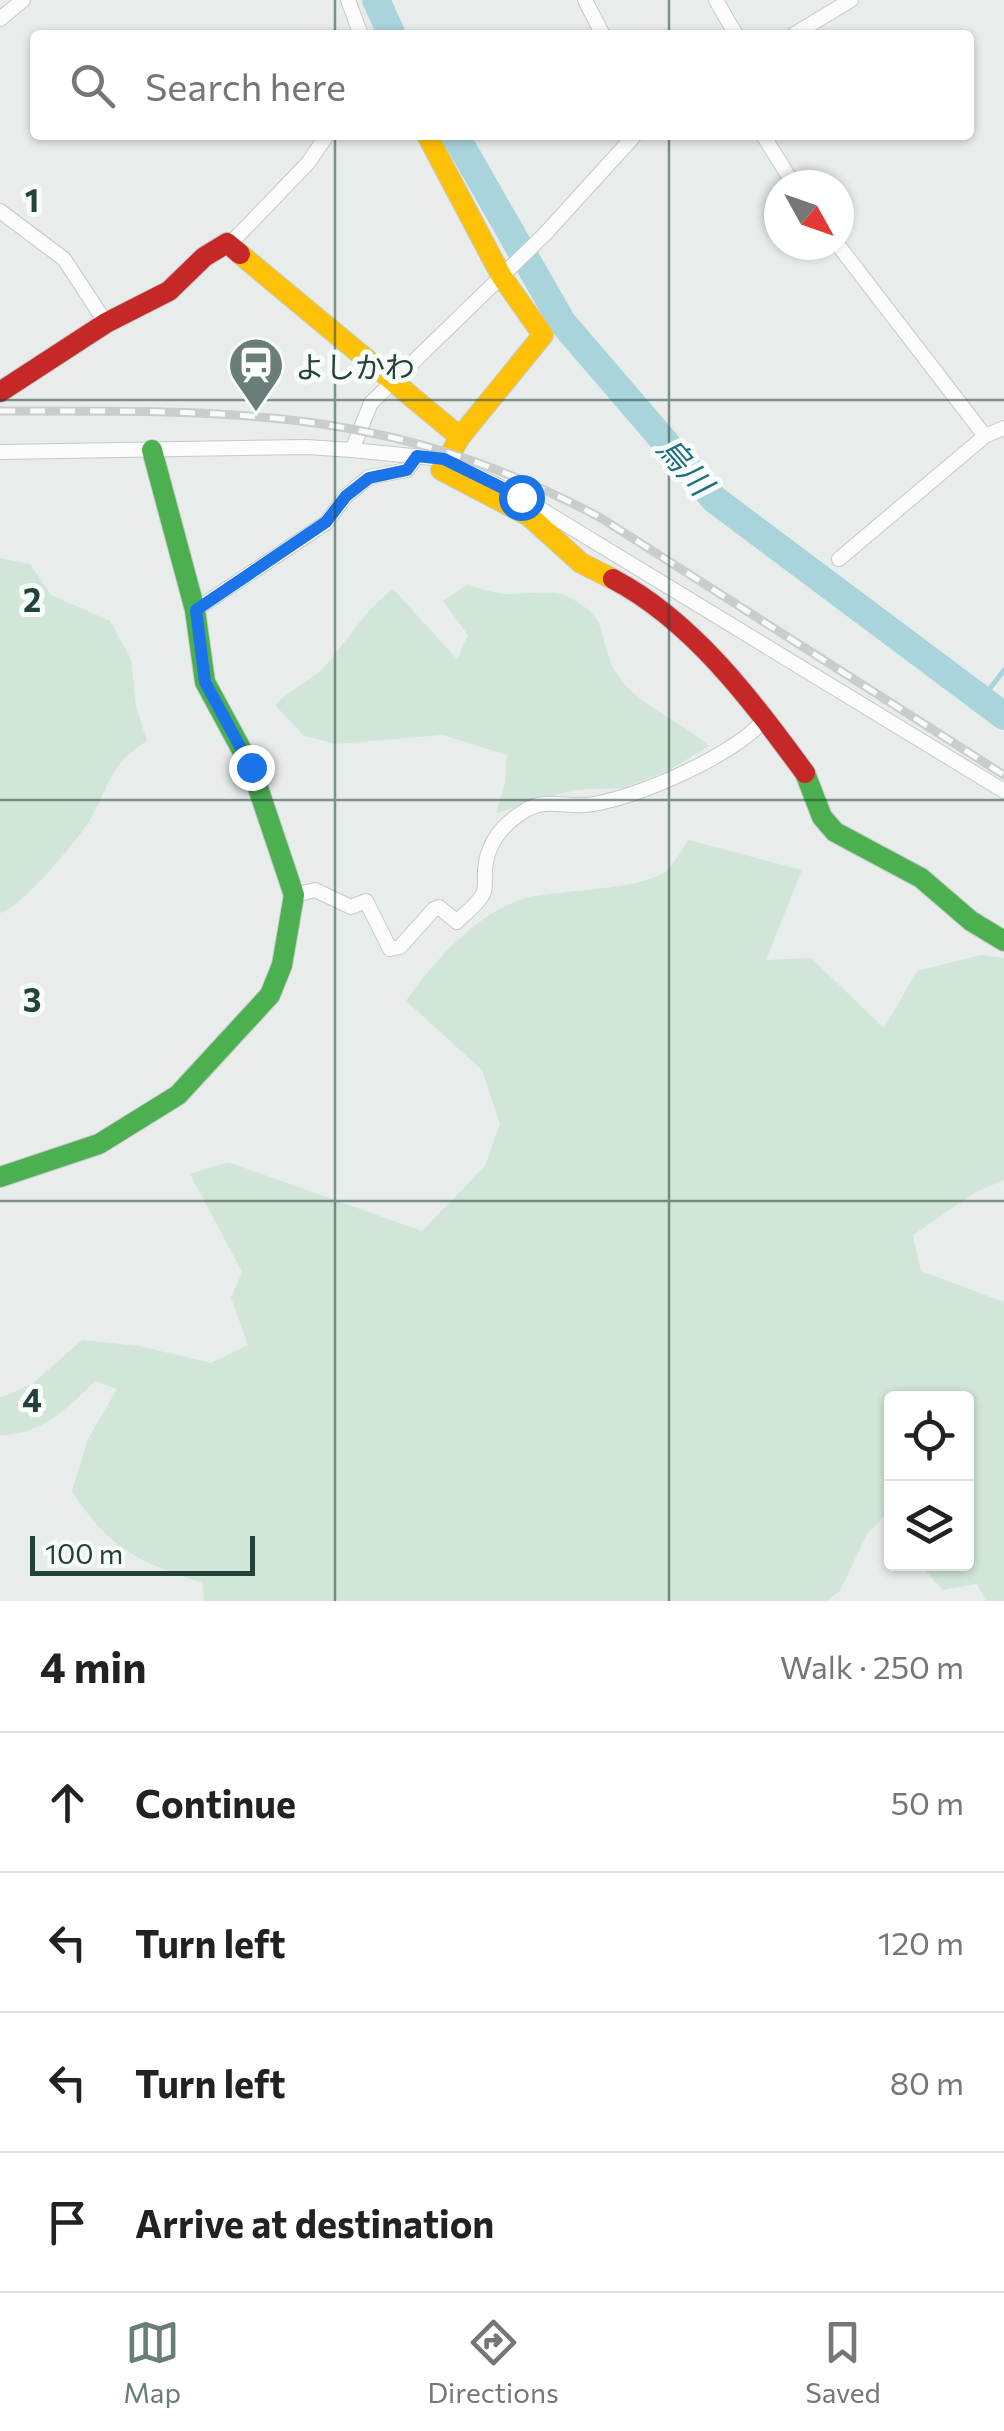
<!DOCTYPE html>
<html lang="en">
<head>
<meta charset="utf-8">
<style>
	body { margin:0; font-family:Commissioner,"Noto Sans JP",sans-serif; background:#f2f2f2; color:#222 }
	.controls { position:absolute; right:30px; bottom:30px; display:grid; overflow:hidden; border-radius:10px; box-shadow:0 2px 8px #0004 }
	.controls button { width:90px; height:90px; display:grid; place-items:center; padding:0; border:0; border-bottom:2px solid #e0e0e0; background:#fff; color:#222; font:50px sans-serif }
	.compass { position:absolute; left:764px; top:170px; width:90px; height:90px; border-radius:50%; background:#fff; box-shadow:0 2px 8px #0004; rotate:130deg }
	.scale { position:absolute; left:30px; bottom:25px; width:225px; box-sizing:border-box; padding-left:10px; border:5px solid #24423a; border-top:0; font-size:28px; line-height:35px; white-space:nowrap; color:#24423a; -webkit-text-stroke:8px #f7fbf9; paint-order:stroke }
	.stop { position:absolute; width:30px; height:30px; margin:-22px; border:8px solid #1a73e8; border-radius:50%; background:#fff }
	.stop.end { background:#1a73e8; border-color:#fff; box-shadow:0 2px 10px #0008 }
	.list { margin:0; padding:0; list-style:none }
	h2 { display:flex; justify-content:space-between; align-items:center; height:130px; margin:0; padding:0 40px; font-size:42px }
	h2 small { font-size:32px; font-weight:400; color:#767676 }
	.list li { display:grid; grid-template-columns:65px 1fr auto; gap:30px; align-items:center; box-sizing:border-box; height:140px; padding:0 40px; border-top:2px solid #e0e0e0 }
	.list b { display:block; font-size:38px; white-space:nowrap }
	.list em { font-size:32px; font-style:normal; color:#767676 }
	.icon { flex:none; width:55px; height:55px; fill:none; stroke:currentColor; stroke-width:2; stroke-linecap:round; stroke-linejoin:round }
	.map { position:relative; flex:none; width:1004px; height:1601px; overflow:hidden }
	.search { position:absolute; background:#fff; box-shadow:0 2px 8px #0004; left:30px; right:30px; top:30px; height:110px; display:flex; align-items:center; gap:25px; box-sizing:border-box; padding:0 35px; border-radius:10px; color:#767676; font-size:38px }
	.sheet { height:690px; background:#fff }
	nav { display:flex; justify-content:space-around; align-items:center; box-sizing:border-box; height:140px; border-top:2px solid #e0e0e0; background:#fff; font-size:28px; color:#767676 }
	nav a { display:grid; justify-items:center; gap:5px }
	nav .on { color:#697e78 }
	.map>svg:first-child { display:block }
	.green { fill:#d1e6d8 }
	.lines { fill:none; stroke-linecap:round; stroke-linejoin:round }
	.stream { stroke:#a9d4db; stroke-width:5 }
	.river { stroke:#a9d4db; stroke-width:28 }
	.street-casing { stroke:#c5cac8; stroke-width:16 }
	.fast-casing { stroke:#c3cbc8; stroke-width:22 }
	.slow-casing { stroke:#c3cbc8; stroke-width:22 }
	.jam-casing { stroke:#c3cbc8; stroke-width:22 }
	.street { stroke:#fcfcfc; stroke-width:14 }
	.fast { stroke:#4caf50; stroke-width:20 }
	.slow { stroke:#ffc107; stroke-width:20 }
	.jam { stroke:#c62828; stroke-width:20 }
	.rail-casing { stroke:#c9cdcc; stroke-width:9 }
	.rail { stroke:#f7fbf9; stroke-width:5; stroke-dasharray:15; stroke-linecap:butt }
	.route { stroke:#1a73e8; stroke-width:12 }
	.grid { fill:none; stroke:#24423a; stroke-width:2.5; stroke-opacity:0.55 }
	.labels { text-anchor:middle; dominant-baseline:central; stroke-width:10; stroke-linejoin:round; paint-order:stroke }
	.poi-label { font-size:30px; fill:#24423a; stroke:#f7fbf9; text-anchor:start }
	.water-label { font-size:32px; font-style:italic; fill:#1c6f80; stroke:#f7fbf9 }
	.grid-label { font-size:32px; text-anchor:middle; font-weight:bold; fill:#24423a; stroke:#f7fbf9; stroke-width:10; stroke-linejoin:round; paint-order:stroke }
</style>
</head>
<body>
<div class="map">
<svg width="1004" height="1601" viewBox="0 0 1004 1601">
	<rect width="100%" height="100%" fill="#e8edeb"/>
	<!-- green -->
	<path class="green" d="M0,558L30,564L51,595L110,621L131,659L136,706L147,741C107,765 110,788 88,823C75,843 21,908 0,913Z
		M467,585C480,588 492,593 505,594C522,595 552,589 566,596C612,618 597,636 614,669C634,706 680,719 709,746L671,769L624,788L575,790L496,813L505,783L507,755L443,735L336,744L304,736L275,705C290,689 311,681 325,666C349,639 363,612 393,589L457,659L468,635L443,601Z
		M689,840L802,870L766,960L811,958L884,1028L917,971L981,955L1004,958V1180L976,1192L913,1235L921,1271L1004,1302V1601H986L977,1584L943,1590L919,1564H966V1398H892L891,1509L867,1534L840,1591L826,1601H204L202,1583C137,1561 109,1549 72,1491L88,1439L117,1389L95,1381C69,1407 40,1436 0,1435V1398L32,1384L82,1340L139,1346L211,1363L248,1345L231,1298L242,1272L190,1174L228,1162L422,1231L485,1166L500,1124L482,1070L406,1001C434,961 479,910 529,897C561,890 642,890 666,871C675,863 682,849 689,840Z"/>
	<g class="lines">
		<!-- stream -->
		<path class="stream" d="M982,699L1004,670"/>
		<!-- river -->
		<path class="river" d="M376,0L392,35
			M455,135L562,322L714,499L1004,716"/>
		<!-- street casing -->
		<g class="street-casing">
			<path id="street" d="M348,0L361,35
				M585,0L603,35
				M716,0L736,35
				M0,19L23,0
				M793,35L851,0
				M763,135L794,185
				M0,211L64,259L106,323
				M229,245L308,163L327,135
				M838,245L985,436
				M352,450L371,403L545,234L635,135
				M0,452L307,447L352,450L443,459L521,497L1004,791
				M839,559L985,436L1004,428
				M195,610L326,523L346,496L369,477L407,470L417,456
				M294,895L315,890L351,907L366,901L390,949L400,947L434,909L439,907L457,922C464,914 478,904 483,894C486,888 485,877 485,870C487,843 502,824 526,810C547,797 570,809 594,804C642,795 733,756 765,719"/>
		</g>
		<!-- fast casing -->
		<g class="fast-casing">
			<path id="fast" d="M805,773L822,817L835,832L921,878L971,921L1004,941
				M0,1177L99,1144L178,1095L270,995L282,965L294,895L251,767L205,682L195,610L152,450"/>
		</g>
		<!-- slow casing -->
		<g class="slow-casing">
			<path id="slow" d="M427,135L502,277L543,335L460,437L441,470L529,516L581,563L613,579
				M240,254L460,437"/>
		</g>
		<!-- jam casing -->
		<g class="jam-casing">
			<path id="jam" d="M0,392L106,323L169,291L204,257L227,243L240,254
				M613,579C693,621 752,701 805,773"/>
		</g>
		<!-- street -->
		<use href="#street" class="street"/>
		<!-- fast -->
		<use href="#fast" class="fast"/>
		<!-- slow -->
		<use href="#slow" class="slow"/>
		<!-- jam -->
		<use href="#jam" class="jam"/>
		<!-- rail casing -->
		<g class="rail-casing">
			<path id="rail" d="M0,411C231,411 390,405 601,518L1004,775"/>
		</g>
		<!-- rail -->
		<use href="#rail" class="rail"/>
	</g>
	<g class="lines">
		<!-- route -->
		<path class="route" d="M251,767L205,682L196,610L326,522L346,496L369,478L407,470L417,456L444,459L521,497"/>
	</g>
	<!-- grid -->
	<path class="grid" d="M335,0V35M669,0V35M335,135V1601M669,135V1601M0,400H1004M0,800H1004M0,1201H1004"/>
	<!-- icons -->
	<defs>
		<g id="station-pin" transform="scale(2.875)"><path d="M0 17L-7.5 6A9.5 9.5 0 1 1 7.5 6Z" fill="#697e78" stroke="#f7fbf9"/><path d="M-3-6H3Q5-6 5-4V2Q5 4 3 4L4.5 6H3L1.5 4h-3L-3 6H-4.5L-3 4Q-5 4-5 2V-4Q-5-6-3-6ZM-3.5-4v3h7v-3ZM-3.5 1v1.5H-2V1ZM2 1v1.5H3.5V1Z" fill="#fff"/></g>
	</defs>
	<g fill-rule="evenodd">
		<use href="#station-pin" x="256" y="365"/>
	</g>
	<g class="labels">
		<!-- poi labels -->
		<g class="poi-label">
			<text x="295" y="365">よしかわ</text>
		</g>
		<!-- water labels -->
		<g class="water-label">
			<text transform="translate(686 465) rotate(49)">烏川</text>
		</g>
	</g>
	<g class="grid-label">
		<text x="32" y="212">1</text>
		<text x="32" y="612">2</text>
		<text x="32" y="1012">3</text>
		<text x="32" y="1412">4</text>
	</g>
</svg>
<div class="controls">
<button><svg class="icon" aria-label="locate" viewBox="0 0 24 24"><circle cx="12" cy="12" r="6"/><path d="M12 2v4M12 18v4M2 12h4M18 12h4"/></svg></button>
<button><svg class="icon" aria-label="layers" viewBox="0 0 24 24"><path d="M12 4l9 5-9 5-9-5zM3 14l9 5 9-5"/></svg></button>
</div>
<svg class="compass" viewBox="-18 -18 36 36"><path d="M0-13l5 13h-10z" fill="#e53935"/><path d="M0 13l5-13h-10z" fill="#767676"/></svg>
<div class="scale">100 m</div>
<div class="stop" style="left:521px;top:497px"></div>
<div class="stop end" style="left:251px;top:767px"></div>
<div class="search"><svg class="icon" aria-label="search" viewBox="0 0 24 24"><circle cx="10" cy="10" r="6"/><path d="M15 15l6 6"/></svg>Search here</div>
</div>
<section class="sheet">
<h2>4 min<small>Walk · 250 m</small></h2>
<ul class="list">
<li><svg class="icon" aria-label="ahead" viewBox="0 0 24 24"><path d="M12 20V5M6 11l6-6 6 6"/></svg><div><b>Continue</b></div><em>50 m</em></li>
<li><svg class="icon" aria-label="left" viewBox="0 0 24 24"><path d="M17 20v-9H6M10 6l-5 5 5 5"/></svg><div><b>Turn left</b></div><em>120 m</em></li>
<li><svg class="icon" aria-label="left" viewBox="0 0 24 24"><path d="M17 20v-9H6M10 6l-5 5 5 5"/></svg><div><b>Turn left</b></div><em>80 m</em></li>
<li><svg class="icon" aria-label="arrive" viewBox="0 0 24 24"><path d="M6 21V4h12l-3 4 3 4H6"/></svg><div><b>Arrive at destination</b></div></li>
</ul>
</section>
<nav>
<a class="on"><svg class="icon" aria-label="map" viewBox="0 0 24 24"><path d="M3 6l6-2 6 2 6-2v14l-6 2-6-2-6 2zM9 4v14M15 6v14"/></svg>Map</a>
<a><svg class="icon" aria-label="directions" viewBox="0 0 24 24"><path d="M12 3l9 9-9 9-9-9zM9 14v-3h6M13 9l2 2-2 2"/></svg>Directions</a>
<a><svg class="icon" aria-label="saved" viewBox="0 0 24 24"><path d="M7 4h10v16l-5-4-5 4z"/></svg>Saved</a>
</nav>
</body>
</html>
